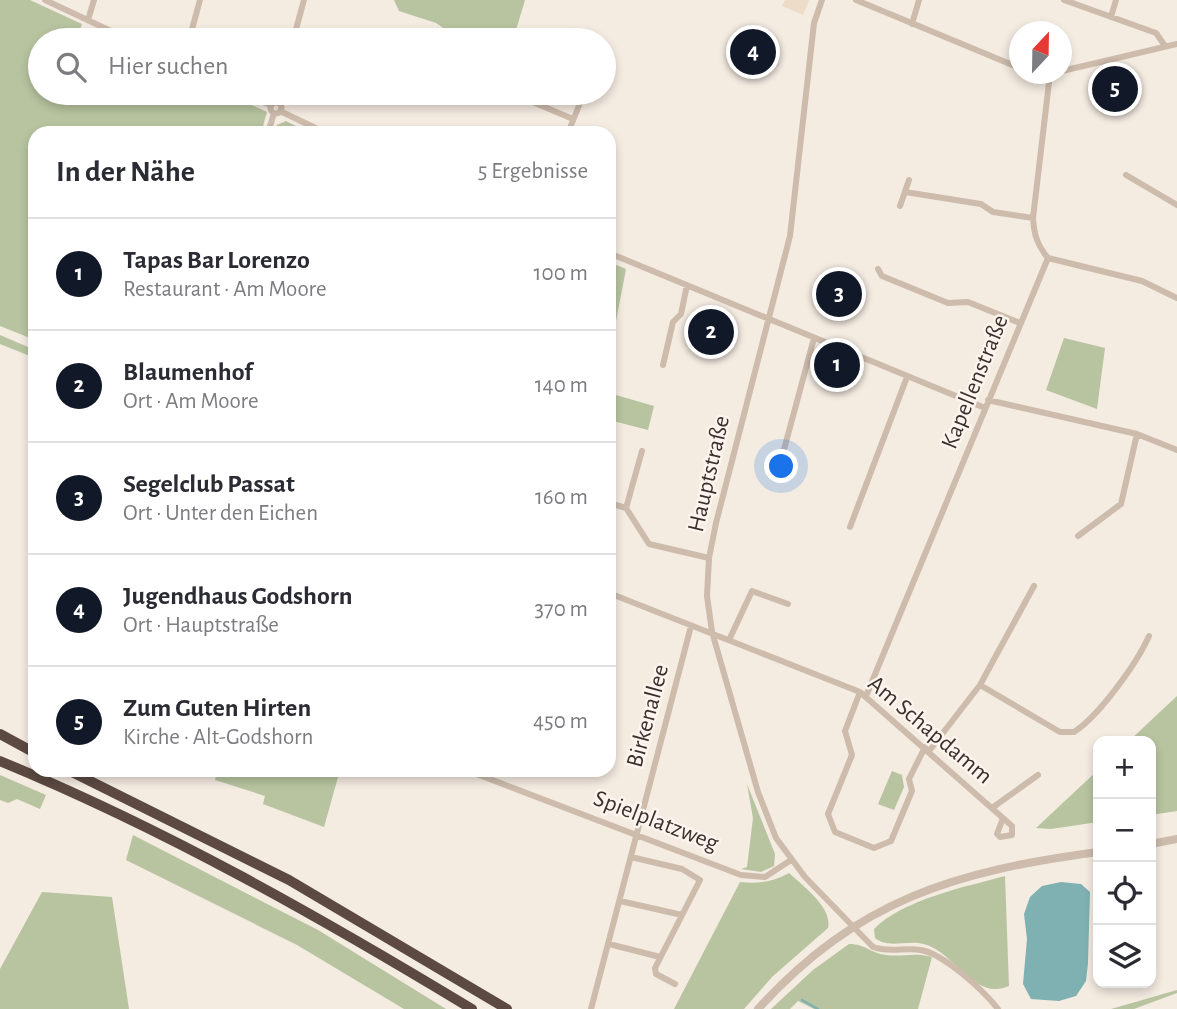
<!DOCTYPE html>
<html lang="de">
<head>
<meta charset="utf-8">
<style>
	body { margin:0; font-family:"Alegreya Sans",sans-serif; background:#f2f2f3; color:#2b2b33 }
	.controls { position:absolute; right:21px; bottom:21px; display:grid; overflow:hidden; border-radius:14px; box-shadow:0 4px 10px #0003 }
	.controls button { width:63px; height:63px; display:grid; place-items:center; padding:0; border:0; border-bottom:2px solid #e1e1e2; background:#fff; color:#2b2b33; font:35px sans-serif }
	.compass { position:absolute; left:1009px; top:21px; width:63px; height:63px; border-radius:50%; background:#fff; box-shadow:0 4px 10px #0003; rotate:22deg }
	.you { position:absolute; left:782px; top:467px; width:24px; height:24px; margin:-18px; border:5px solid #fff; border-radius:50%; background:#1a73e8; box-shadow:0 0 0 10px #1a73e833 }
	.badge { display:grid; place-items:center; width:46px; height:46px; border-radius:50%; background:#111827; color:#fff; font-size:23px; font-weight:700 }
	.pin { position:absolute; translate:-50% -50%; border:4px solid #fff; box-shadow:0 2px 7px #0006 }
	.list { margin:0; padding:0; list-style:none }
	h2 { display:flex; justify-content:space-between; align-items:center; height:91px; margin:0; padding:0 28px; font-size:30px }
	h2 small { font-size:23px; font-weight:400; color:#7c7c81 }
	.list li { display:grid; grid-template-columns:46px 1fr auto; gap:21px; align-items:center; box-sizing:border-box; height:112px; padding:0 28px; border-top:2px solid #e1e1e2 }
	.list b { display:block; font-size:26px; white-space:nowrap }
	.list p { margin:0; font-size:23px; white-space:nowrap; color:#7c7c81 }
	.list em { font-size:23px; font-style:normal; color:#7c7c81 }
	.icon { flex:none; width:38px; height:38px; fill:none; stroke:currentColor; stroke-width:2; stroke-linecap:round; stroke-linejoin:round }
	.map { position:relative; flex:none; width:1177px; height:1009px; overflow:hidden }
	.search { position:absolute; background:#fff; box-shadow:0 4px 10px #0003; left:28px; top:28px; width:588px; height:77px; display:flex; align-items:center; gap:18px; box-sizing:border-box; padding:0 24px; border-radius:38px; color:#7c7c81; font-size:26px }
	.panel { position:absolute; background:#fff; box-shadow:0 4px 10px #0003; left:28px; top:126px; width:588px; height:651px; border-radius:21px }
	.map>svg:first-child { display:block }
	.green { fill:#b8c4a0 }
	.plaza { fill:#ecdcc8 }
	.water { fill:#7fb0b2 }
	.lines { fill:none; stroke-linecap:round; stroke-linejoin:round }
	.stream { stroke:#7fb0b2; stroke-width:2.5 }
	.minor { stroke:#cdbbac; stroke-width:6 }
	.tertiary { stroke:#cdbbac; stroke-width:8 }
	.motorway { stroke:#5c4a42; stroke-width:10 }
	.labels { text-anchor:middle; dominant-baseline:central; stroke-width:5; stroke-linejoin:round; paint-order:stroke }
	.street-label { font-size:24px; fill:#3b302b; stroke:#fbf5ee }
</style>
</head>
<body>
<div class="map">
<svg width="1177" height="1009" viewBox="0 0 1177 1009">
	<rect width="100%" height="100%" fill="#f4ebe1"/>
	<!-- green -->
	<path class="green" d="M0,0H30L82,24L76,40H40V93H226L267,112L261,133H35V340L0,326Z
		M394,0H525L513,40H461L436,23L399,11Z
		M286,121L310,133H275L277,125Z
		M609,262L626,269L609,358Z
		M0,335L35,350V358L0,344Z
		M1064,338L1105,348L1097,409L1046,390Z
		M609,393L654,406L648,430L609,420Z
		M1177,696V811L1151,815V741H1129Z
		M217,770H340L324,827L263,804L265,796L215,780Z
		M1098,770V822L1051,829L1036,828Z
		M892,771L902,775L904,787L894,810L878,804Z
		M0,775L46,795L40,809L17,799L8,803L0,800Z
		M747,784L775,854L774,866L761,872L741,869L747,867L753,818Z
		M133,835L318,930L446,1009H404L297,945L126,860Z
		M789,873C803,886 833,908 828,928L772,977L744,1009H674L740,882C758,884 773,882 789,873Z
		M1005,876L1009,986C975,1001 957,956 927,945C909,938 890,950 875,938L874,929C904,899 965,887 1005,876Z
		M42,892L112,897L129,1009H0V969Z
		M849,944C866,944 870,953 886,955C903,957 915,952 932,957L918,1009H814L798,1001L790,1009H771L813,970Z
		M1177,990V993L1134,1009H1111Z"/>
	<!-- plaza -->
	<path class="plaza" d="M785,0H809L803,15L782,6Z"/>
	<!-- water -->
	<path class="water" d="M1061,882L1081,884L1090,892L1088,963L1086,981L1076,996L1059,1001L1031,999L1023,984L1027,939L1024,914L1030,897L1042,886Z"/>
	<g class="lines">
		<!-- stream -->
		<path class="stream" d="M802,1000L818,1009"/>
		<!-- minor -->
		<path class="minor" d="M45,0L130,40
			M822,0L814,23L790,236L716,523L709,558L707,596L712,632L723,670L758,792L776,838L805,877L873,947C889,953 905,947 921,950C944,954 984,991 998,1009
			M856,0L1020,68
			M1064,0L1156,33L1165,46
			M1111,17L1116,0
			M88,20L94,0
			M912,24L919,0
			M189,40L200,0
			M293,40L304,0
			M1062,71L1177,44
			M1036,74H1051
			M244,93L270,105
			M522,93L528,100L573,119
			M270.5 108a5.5 5.5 0 1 1 11 0a5.5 5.5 0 1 1-11 0Z
			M280,111L326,133
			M268,133L274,113
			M568,133L584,93
			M1126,175L1177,205
			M905,192L981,204L993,212L1033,218
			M900,206L909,180
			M609,253L985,408
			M1048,258C1037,245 1034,234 1033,218L1050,74
			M1048,258L1142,281L1177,298
			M878,269L882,276L948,303L968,302L1020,323
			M663,365L673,322L681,314L687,285
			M988,400L1137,434L1177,450
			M782,457L814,338
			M609,503L626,508L649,544L709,558
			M626,508L642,451
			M850,527L907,377
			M1078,536L1121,504L1137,434
			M609,593L860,692L1012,826V835L1000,837L997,834L1003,818
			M609,632L613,634
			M730,638L752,591L788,604
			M980,685L1060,732H1074C1099,716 1137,663 1149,636
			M860,692L845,731L852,755L828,814L835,832L874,848L891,841L912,791L909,779L925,747
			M866,696L1048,258
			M929,751L980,685L1034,586
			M466,770L741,875L765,877L791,860
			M992,808L1038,775
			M631,857L682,869L700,880L655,968L656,974L675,984
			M620,901L682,915
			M609,944L660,957
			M591,1009L691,626"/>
		<!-- tertiary -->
		<path class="tertiary" d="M1151,844L1177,839
			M758,1009C858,899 956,871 1098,852"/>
		<!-- motorway -->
		<path class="motorway" d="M0,734L35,753
			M0,761C165,829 320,917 472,1009
			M68,770L289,880L507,1009"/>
	</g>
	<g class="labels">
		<!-- street labels -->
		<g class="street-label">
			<text transform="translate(975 382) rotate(-68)">Kapellenstraße</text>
			<text transform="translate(709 474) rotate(-77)">Hauptstraße</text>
			<text transform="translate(648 716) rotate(-75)">Birkenallee</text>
			<text transform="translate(930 730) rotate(40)">Am Schapdamm</text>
			<text transform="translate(656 821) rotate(21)">Spielplatzweg</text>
		</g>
	</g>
</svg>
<div class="controls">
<button>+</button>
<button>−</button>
<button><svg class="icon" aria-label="locate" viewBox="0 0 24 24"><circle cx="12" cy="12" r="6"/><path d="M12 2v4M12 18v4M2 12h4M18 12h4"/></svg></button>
<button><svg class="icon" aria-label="layers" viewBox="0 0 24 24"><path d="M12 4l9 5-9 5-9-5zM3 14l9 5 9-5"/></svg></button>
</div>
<svg class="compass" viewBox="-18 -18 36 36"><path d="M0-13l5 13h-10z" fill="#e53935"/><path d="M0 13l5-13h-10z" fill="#7c7c81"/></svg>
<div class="you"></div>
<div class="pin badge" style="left:837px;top:365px">1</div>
<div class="pin badge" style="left:711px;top:332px">2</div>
<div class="pin badge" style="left:839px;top:294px">3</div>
<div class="pin badge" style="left:753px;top:52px">4</div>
<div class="pin badge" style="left:1115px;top:89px">5</div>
<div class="search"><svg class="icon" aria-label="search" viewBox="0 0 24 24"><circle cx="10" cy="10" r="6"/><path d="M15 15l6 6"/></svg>Hier suchen</div>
<section class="panel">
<h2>In der Nähe<small>5 Ergebnisse</small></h2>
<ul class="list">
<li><span class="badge">1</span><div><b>Tapas Bar Lorenzo</b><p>Restaurant · Am Moore</p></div><em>100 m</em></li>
<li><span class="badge">2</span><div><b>Blaumenhof</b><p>Ort · Am Moore</p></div><em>140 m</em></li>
<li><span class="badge">3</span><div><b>Segelclub Passat</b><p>Ort · Unter den Eichen</p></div><em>160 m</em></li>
<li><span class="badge">4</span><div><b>Jugendhaus Godshorn</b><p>Ort · Hauptstraße</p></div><em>370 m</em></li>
<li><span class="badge">5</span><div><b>Zum Guten Hirten</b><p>Kirche · Alt-Godshorn</p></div><em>450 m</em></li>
</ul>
</section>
</div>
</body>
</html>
